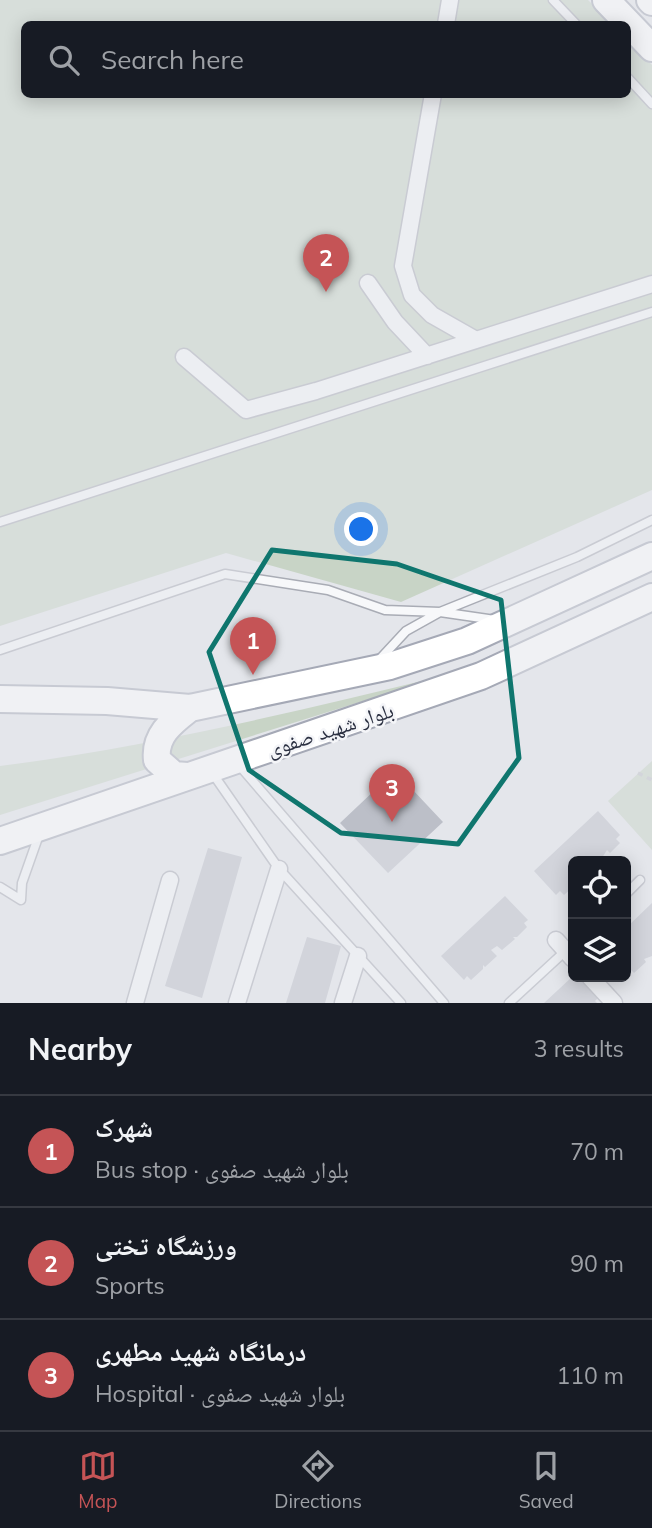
<!DOCTYPE html>
<html lang="en">
<head>
<meta charset="utf-8">
<style>
	body { margin:0; font-family:Mulish,"Noto Naskh Arabic",sans-serif; background:#20242c; color:#f1f3f6 }
	.controls { position:absolute; right:21px; bottom:21px; display:grid; overflow:hidden; border-radius:10px; box-shadow:0 4px 18px #0003 }
	.controls button { width:63px; height:63px; display:grid; place-items:center; padding:0; border:0; border-bottom:2px solid #363941; background:#171b24; color:#f1f3f6; font:35px sans-serif }
	.you { position:absolute; left:362px; top:530px; width:24px; height:24px; margin:-18px; border:5px solid #fff; border-radius:50%; background:#1a73e8; box-shadow:0 0 0 10px #1a73e833 }
	.badge { display:grid; place-items:center; width:46px; height:46px; border-radius:50%; background:#c55456; color:#fff; font-size:23px; font-weight:700 }
	.pin { position:absolute; translate:-50% -58px; filter:drop-shadow(0 2px 4px #0008) }
	.pin::after { content:''; position:absolute; top:37px; width:24px; height:21px; background:inherit; clip-path:polygon(0 0,100% 0,50% 100%) }
	.list { margin:0; padding:0; list-style:none }
	h2 { display:flex; justify-content:space-between; align-items:center; height:91px; margin:0; padding:0 28px; font-size:30px }
	h2 small { font-size:23px; font-weight:400; color:#9ea1a6 }
	.list li { display:grid; grid-template-columns:46px 1fr auto; gap:21px; align-items:center; box-sizing:border-box; height:112px; padding:0 28px; border-top:2px solid #363941 }
	.list b { display:block; font-size:26px; white-space:nowrap }
	.list p { margin:0; font-size:23px; white-space:nowrap; color:#9ea1a6 }
	.list em { font-size:23px; font-style:normal; color:#9ea1a6 }
	.icon { flex:none; width:38px; height:38px; fill:none; stroke:currentColor; stroke-width:2; stroke-linecap:round; stroke-linejoin:round }
	.map { position:relative; flex:none; width:652px; height:1003px; overflow:hidden }
	.search { position:absolute; background:#171b24; box-shadow:0 4px 18px #0003; left:21px; right:21px; top:21px; height:77px; display:flex; align-items:center; gap:18px; box-sizing:border-box; padding:0 24px; border-radius:10px; color:#9ea1a6; font-size:26px }
	.sheet { height:427px; background:#171b24 }
	nav { display:flex; justify-content:space-around; align-items:center; box-sizing:border-box; height:98px; border-top:2px solid #363941; background:#171b24; font-size:19px; color:#9ea1a6 }
	nav a { display:grid; justify-items:center; gap:4px }
	nav .on { color:#c55456 }
	.map>svg:first-child { display:block }
	.green { fill:#c8d4c6 }
	.building { fill:#bcbfc8 }
	.lines { fill:none; stroke-linecap:round; stroke-linejoin:round }
	.lane-casing { stroke:#a9acb5; stroke-width:11 }
	.street-casing { stroke:#a9acb5; stroke-width:19 }
	.primary-casing { stroke:#a5a9b6; stroke-width:30 }
	.path { stroke:#bec1c7; stroke-width:3.5; stroke-dasharray:5 5; stroke-linecap:butt }
	.lane { stroke:#f7f8fa; stroke-width:8 }
	.street { stroke:#f7f8fa; stroke-width:16 }
	.primary { stroke:#fff; stroke-width:26 }
	.marked { fill:none; stroke:#0f766e; stroke-width:5; stroke-linejoin:round }
	.labels { text-anchor:middle; dominant-baseline:central; stroke-width:5; stroke-linejoin:round; paint-order:stroke }
	.street-label { font-size:21px; fill:#2d3243; stroke:#f4f5f8 }
</style>
</head>
<body>
<div class="map">
<svg width="652" height="1003" viewBox="0 0 652 1003">
	<rect width="100%" height="100%" fill="#e4e6eb"/>
	<!-- green -->
	<path class="green" d="M0,0H588L612,24H24V94H628V40L652,65V490L401,602L226,553L0,626Z
		M446,675L0,815V766C151,747 298,711 446,675Z
		M652,761V850L608,801Z"/>
	<!-- building -->
	<path class="building" d="M395,771L443,822L388,873L340,823Z
		M598,811L620,835L616,839L620,843L610,853L607,850L600,861H573V887L564,895L560,891L556,895L534,871Z
		M208,848L242,857L202,998L165,986Z
		M505,896L528,920L524,923L527,927L517,937H513L515,939L502,950L497,946L491,950L497,956L485,967L483,965V969L471,980L467,976L464,980L441,956Z
		M652,903V956L644,959L646,962L634,973L630,969L626,973V928Z
		M307,937L341,946L325,1003H286Z
		M572,977H580L599,997L595,1001L597,1003H544Z"/>
	<g class="lines">
		<!-- lane casing -->
		<g class="lane-casing">
			<path id="lane" d="M553,0L576,24
				M628,78L652,104
				M0,522L652,312
				M0,650L225,574L328,590L385,610L440,612L495,620
				M380,659L406,631L440,612L577,557L652,520
				M238,764L444,1003
				M213,774L279,869L401,1003
				M0,887L21,900L22,883L40,832
				M626,894L640,880
				M509,1003L573,944"/>
		</g>
		<!-- street casing -->
		<g class="street-casing">
			<path id="street" d="M446,24L450,0
				M433,94L403,266L412,295L432,315L476,340
				M368,283L395,322L427,356
				M184,357L246,410L316,391L652,284
				M556,940L573,959
				M590,977L614,1003
				M135,1003L170,880
				M237,1003L279,869
				M343,1003L358,956"/>
		</g>
		<!-- primary casing -->
		<g class="primary-casing">
			<path id="primary" d="M606,0L652,48
				M650,0L652,2
				M0,699L107,701L190,708L390,666L467,641L652,556
				M187,776L174,775L157,760C154,735 172,722 190,708
				M0,841L481,676L652,597"/>
		</g>
		<!-- path -->
		<path class="path" d="M638,773L652,780"/>
		<!-- lane -->
		<use href="#lane" class="lane"/>
		<!-- street -->
		<use href="#street" class="street"/>
		<!-- primary -->
		<use href="#primary" class="primary"/>
	</g>
	<!-- marked area -->
	<path d="M0 0H652V1003H0ZM272,550L397,564L501,600L519,758L458,844L341,833L249,770L209,652Z" fill="#e4e6eb" fill-opacity=".55" fill-rule="evenodd"/>
	<path class="marked" d="M272,550L397,564L501,600L519,758L458,844L341,833L249,770L209,652Z"/>
	<g class="labels">
		<!-- street labels -->
		<g class="street-label">
			<text transform="translate(330 729) rotate(-18)">بلوار شهید صفوی</text>
		</g>
	</g>
</svg>
<div class="controls">
<button><svg class="icon" aria-label="locate" viewBox="0 0 24 24"><circle cx="12" cy="12" r="6"/><path d="M12 2v4M12 18v4M2 12h4M18 12h4"/></svg></button>
<button><svg class="icon" aria-label="layers" viewBox="0 0 24 24"><path d="M12 4l9 5-9 5-9-5zM3 14l9 5 9-5"/></svg></button>
</div>
<div class="you"></div>
<div class="pin badge" style="left:253px;top:675px">1</div>
<div class="pin badge" style="left:326px;top:292px">2</div>
<div class="pin badge" style="left:392px;top:822px">3</div>
<div class="search"><svg class="icon" aria-label="search" viewBox="0 0 24 24"><circle cx="10" cy="10" r="6"/><path d="M15 15l6 6"/></svg>Search here</div>
</div>
<section class="sheet">
<h2>Nearby<small>3 results</small></h2>
<ul class="list">
<li><span class="badge">1</span><div><b>شهرک</b><p>Bus stop · بلوار شهید صفوی</p></div><em>70 m</em></li>
<li><span class="badge">2</span><div><b>ورزشگاه تختی</b><p>Sports</p></div><em>90 m</em></li>
<li><span class="badge">3</span><div><b>درمانگاه شهید مطهری</b><p>Hospital · بلوار شهید صفوی</p></div><em>110 m</em></li>
</ul>
</section>
<nav>
<a class="on"><svg class="icon" aria-label="map" viewBox="0 0 24 24"><path d="M3 6l6-2 6 2 6-2v14l-6 2-6-2-6 2zM9 4v14M15 6v14"/></svg>Map</a>
<a><svg class="icon" aria-label="directions" viewBox="0 0 24 24"><path d="M12 3l9 9-9 9-9-9zM9 14v-3h6M13 9l2 2-2 2"/></svg>Directions</a>
<a><svg class="icon" aria-label="saved" viewBox="0 0 24 24"><path d="M7 4h10v16l-5-4-5 4z"/></svg>Saved</a>
</nav>
</body>
</html>
